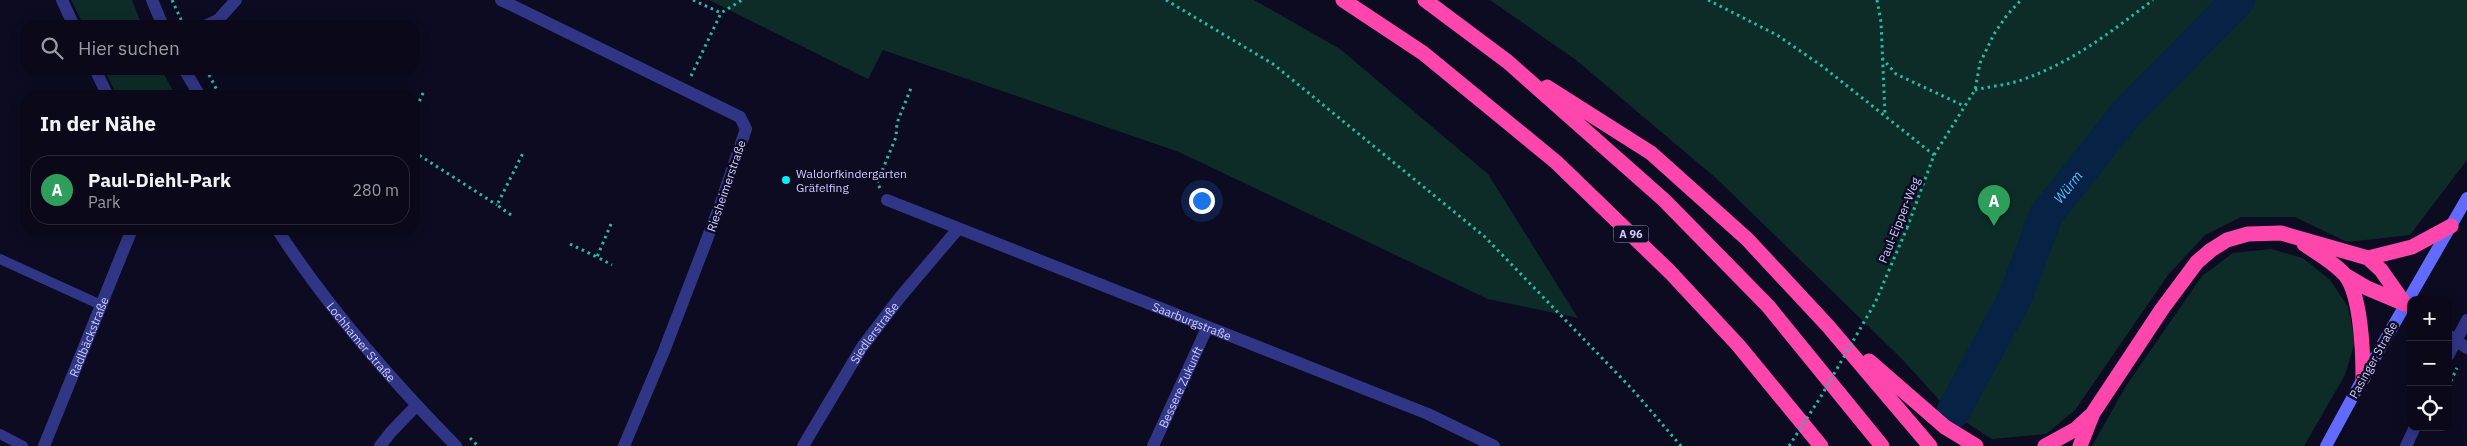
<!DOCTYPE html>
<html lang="de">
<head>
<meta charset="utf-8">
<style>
	body { margin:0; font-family:"IBM Plex Sans",sans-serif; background:#131122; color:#f1f3f6 }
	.controls { position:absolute; right:15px; bottom:15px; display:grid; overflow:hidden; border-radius:10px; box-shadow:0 2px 12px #0003 }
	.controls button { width:45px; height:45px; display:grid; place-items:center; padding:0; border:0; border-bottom:1px solid #2a2938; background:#0a0819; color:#f1f3f6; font:25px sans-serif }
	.you { position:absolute; left:1201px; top:200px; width:18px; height:18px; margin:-12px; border:4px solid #fff; border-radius:50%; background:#1a73e8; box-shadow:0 0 0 8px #1a73e833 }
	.badge { display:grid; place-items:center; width:32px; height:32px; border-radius:50%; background:#00f0f6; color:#fff; font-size:16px; font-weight:700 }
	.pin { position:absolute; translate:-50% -41px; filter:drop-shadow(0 1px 2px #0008) }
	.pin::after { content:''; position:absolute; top:26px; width:18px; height:15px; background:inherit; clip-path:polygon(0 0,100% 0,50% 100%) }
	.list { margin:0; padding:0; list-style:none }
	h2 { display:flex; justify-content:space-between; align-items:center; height:65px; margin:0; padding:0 20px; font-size:21px }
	h2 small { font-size:16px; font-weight:400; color:#999aa2 }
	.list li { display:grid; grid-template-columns:32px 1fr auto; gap:15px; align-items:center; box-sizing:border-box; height:70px; margin:0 10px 10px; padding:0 10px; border:1px solid #2a2938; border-radius:20px }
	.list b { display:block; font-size:19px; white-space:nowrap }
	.list p { margin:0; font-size:16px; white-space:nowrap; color:#999aa2 }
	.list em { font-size:16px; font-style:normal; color:#999aa2 }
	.icon { flex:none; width:28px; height:28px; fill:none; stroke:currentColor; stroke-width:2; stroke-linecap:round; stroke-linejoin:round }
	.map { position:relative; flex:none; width:2467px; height:446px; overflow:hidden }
	.search { position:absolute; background:#0a0819; box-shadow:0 2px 12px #0003; left:20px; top:20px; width:400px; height:55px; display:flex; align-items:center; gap:12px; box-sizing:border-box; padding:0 18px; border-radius:20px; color:#999aa2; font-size:19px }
	.panel { position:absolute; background:#0a0819; box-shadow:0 2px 12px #0003; left:20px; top:90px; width:400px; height:145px; border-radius:20px }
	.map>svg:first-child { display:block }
	.green { fill:#0d2c28 }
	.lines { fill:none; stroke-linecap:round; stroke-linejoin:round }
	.river { stroke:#072245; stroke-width:34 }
	.path { stroke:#22bca7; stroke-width:3; stroke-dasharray:2.5 4; stroke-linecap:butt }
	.service { stroke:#313585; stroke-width:10 }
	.minor { stroke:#313585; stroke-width:12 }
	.tertiary { stroke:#313585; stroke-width:12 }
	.secondary { stroke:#626aff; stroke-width:12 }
	.motorway { stroke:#ff46ad; stroke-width:15 }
	.path-bridge { stroke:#22bca7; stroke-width:3; stroke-dasharray:2.5 4; stroke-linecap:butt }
	.poi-dot { fill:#00f0f6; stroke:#0d0b21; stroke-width:2 }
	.labels { text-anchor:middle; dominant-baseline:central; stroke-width:5; stroke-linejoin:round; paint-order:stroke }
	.shield { fill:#0d0b21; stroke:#9391bc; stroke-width:1 }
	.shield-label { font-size:11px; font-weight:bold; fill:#cdcbff }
	.poi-label { font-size:12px; fill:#cdcbff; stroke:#0d0b21; text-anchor:start }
	.street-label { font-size:12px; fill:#cdcbff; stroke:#0d0b21 }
	.water-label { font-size:14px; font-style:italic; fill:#59bfff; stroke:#0d0b21 }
</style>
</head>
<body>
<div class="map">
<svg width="2467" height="446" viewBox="0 0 2467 446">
	<rect width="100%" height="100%" fill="#0d0b21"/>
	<!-- green -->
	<path class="green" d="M71,0H132L142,26H84Z
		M709,0H1254L1340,49L1488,174L1578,318L1488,299L1179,152L883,50L868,79Z
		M1490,0H2467V160L2410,235L2347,242L2295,217H2241L2205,235L2168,275L2075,410L2046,434L1992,439L1950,412L1903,360L1717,179L1576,60Z
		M104,69H161L176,96H117Z
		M2271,249L2303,258L2330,280L2348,307L2355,342L2345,375L2304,446H2092L2126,386L2202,276L2233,253Z"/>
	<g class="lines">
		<!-- river -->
		<path class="river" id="s1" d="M1953,412L2015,298L2046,215L2125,115L2238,0"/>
		<!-- path -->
		<path class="path" d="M172,0L184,26
			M693,0L721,13
			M1166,0L1273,64L1485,237L1632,389L1681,446
			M1708,0L1777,35L1822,66L1934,155
			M1877,0L1881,22L1885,115
			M1882,58L1896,74L1964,106
			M206,69L220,96
			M691,76L721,13L742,0
			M1975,90C1991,86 2009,85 2024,79C2073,62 2112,31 2153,0
			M414,113L424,91
			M414,152L497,205
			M880,188L877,183L896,137L897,123L911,88
			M511,215L497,205L524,151
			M611,224L597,257L612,265
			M1907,228L1934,155L1975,90L1980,63L1994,34L2007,15L2021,0
			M570,244L597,257
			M2448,387L2457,368
			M470,438L478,446"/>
		<!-- service -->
		<path class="service" d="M0,259L101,305
			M0,434L23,446"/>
		<!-- minor -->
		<g class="minor">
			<path d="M62,0L74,26"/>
			<path d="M501,0L740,117L746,129L719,208L664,351L624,446"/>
			<path d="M205,26L218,20L236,0"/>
			<path d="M95,69L108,96"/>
			<path id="s2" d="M887,200L1428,414L1494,446"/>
			<path d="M2448,335L2467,348"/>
			<path d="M2448,356L2467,320"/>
			<path id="s3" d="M44,446L132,229"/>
			<path d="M380,446L391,432L416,406"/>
			<path id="s4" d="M803,446L862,347L901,296L958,229"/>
			<path id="s5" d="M1153,446L1207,328"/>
			<path d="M2406,446L2415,427"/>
		</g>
		<!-- tertiary -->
		<g class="tertiary">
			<path d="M152,0L163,26"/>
			<path d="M184,69L200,96"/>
			<path id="s6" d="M277,229C328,308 390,379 456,446"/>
		</g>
		<!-- secondary -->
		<path class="secondary" d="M2326,446L2363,378L2467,198"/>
		<!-- motorway -->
		<path class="motorway" d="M1343,0L1423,53L1556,162L1670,272L1738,345L1821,446
			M1425,0L1508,62L1664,200L1768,306L1882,446
			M1547,87L1651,153L1747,239L1828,326L1930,446
			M2304,244C2317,253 2335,263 2345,275C2361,294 2363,352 2363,378
			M2368,258L2381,270L2405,304
			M2345,275L2367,288L2405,304
			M1869,361L1945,427L1976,446
			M2045,446L2076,429L2090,416
			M2080,446L2093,413L2162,309L2197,262L2211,250L2227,240L2248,234L2281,233L2368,258L2412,247L2451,226"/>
		<!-- path-bridge -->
		<path class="path-bridge" d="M1789,446L1820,398L1875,303L1907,228"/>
	</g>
	<!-- markers -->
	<circle class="poi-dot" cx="786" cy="180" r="5"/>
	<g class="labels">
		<!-- shield labels -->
		<rect class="shield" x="1613.5" y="225.5" width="35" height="17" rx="4"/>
		<g class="shield-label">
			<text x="1631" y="234">A 96</text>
		</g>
		<!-- poi labels -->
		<g class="poi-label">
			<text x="796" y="173">Waldorfkindergarten<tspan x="796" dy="14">Gräfelfing</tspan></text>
		</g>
		<!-- street labels -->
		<g class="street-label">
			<text transform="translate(726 186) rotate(-71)">Riesheimerstraße</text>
			<text transform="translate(1899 220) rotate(-68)">Paul-Eipper-Weg</text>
			<text stroke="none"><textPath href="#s2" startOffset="328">Saarburgstraße</textPath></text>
			<text stroke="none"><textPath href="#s4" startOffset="134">Siedlerstraße</textPath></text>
			<text stroke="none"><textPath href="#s3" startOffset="118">Radlbäckstraße</textPath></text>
			<text stroke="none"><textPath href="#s6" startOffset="141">Lochhamer Straße</textPath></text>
			<text transform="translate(2373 360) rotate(-61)">Pasinger Straße</text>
			<text stroke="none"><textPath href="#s5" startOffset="65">Bessere Zukunft</textPath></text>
		</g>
		<!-- water labels -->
		<g class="water-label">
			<text stroke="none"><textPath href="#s1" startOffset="254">Würm</textPath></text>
		</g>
	</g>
</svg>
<div class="controls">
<button>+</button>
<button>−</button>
<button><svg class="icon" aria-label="locate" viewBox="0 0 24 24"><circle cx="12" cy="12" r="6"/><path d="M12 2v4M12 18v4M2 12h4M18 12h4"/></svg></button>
</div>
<div class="you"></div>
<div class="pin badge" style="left:1994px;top:226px;background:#2e9e5b">A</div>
<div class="search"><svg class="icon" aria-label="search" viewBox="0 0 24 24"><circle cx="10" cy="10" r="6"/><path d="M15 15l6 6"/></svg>Hier suchen</div>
<section class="panel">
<h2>In der Nähe<small></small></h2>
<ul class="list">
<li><span class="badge" style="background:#2e9e5b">A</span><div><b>Paul-Diehl-Park</b><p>Park</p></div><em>280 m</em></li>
</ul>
</section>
</div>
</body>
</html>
